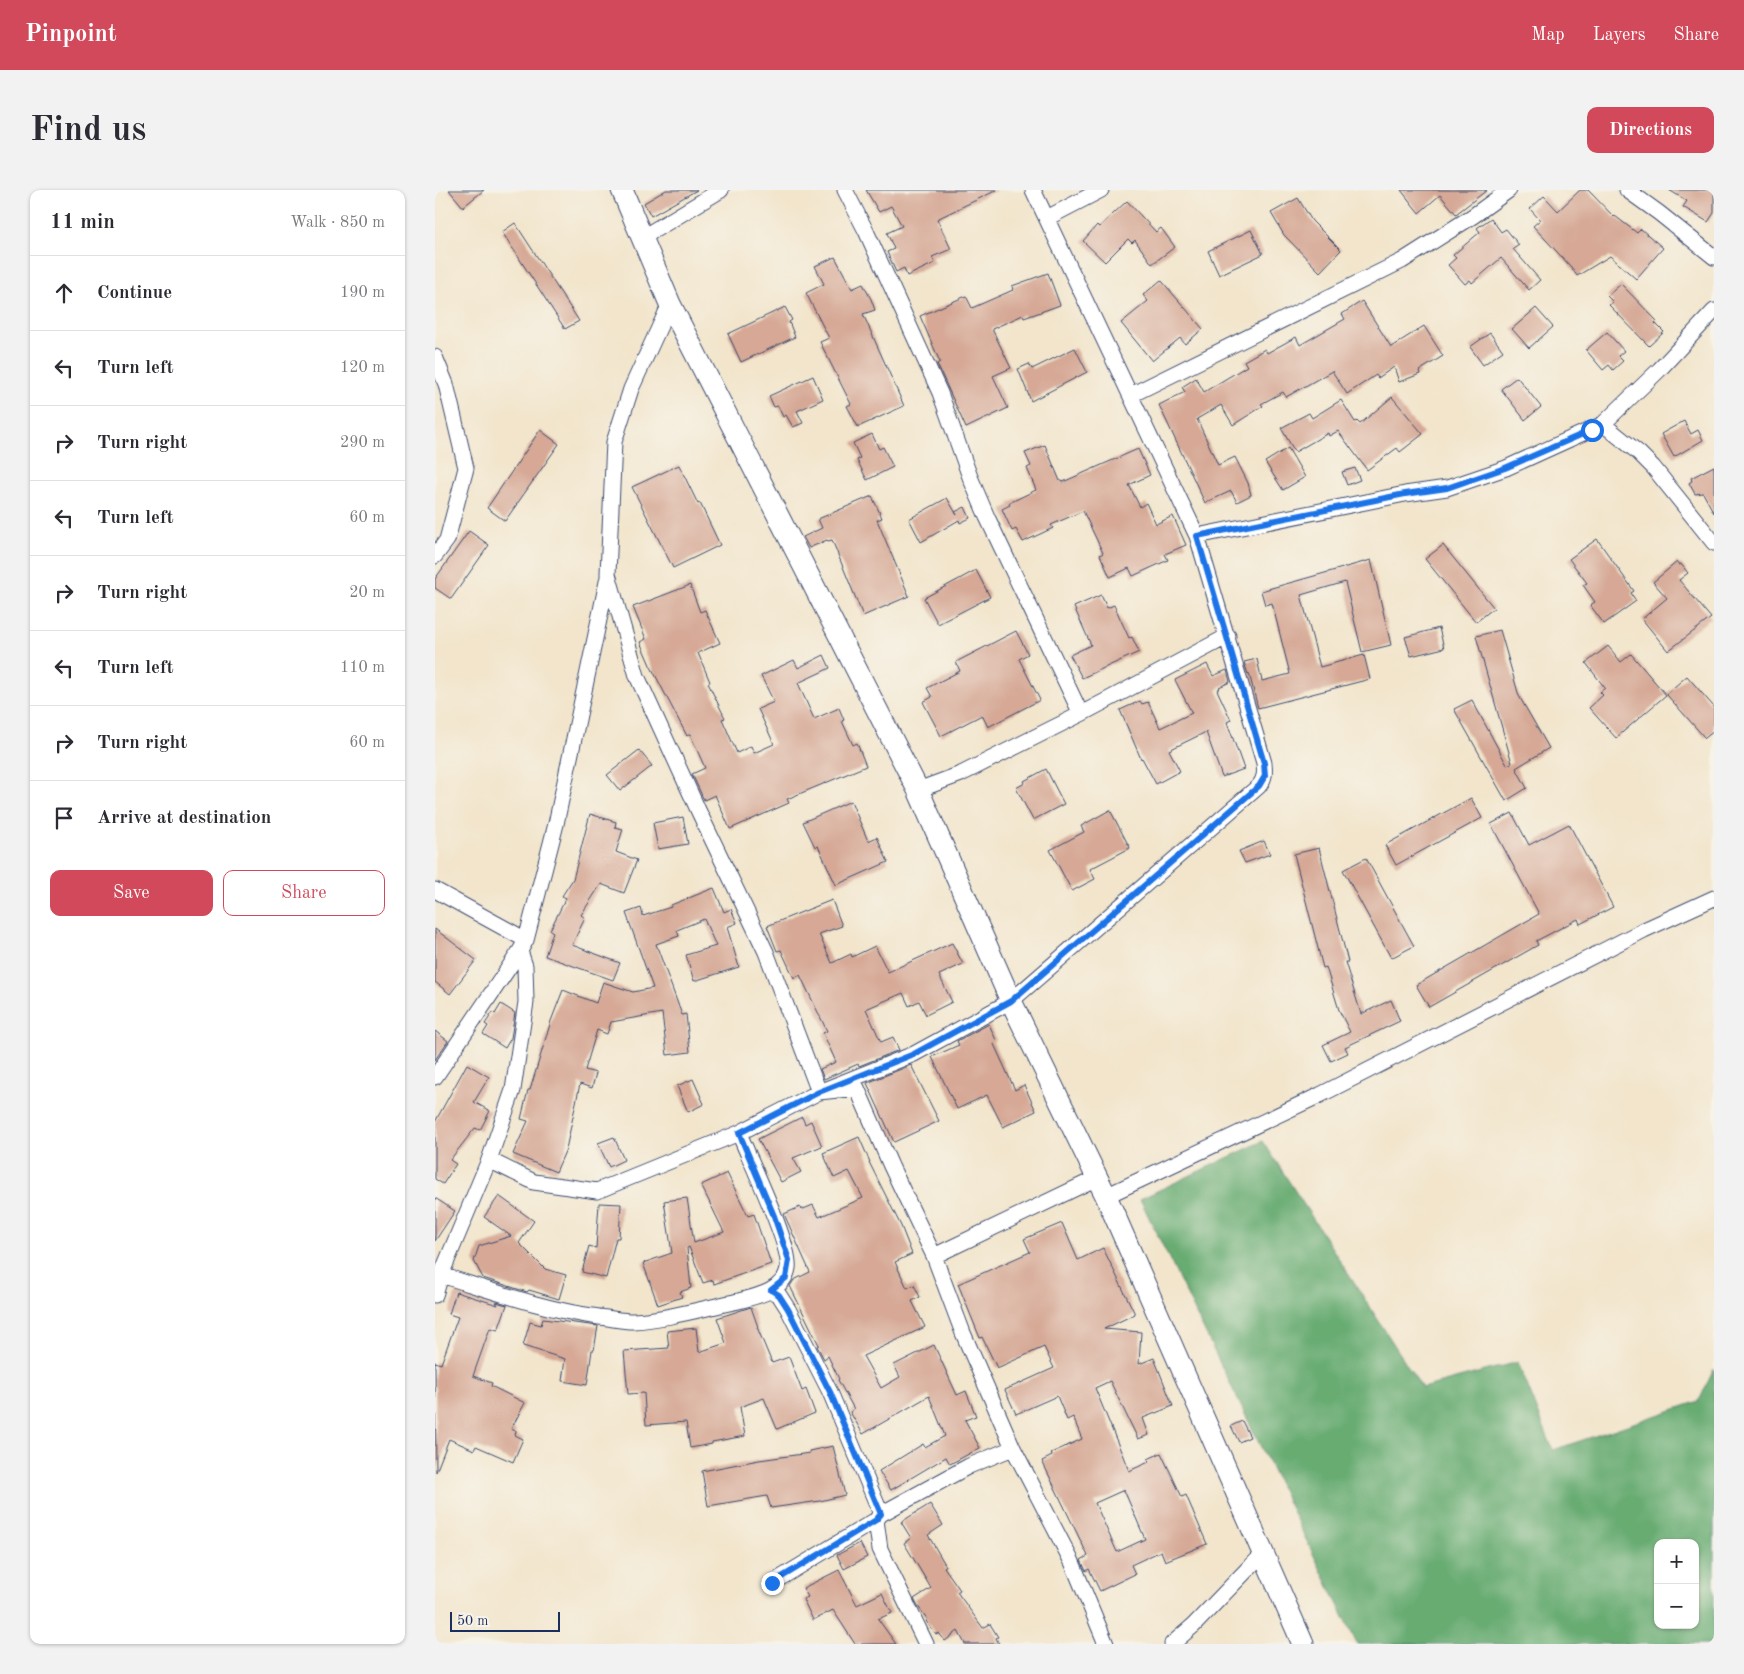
<!DOCTYPE html>
<html lang="en">
<head>
<meta charset="utf-8">
<style>
	body { margin:0; font-family:"Old Standard TT",serif; background:#f2f2f3; color:#2b2b33 }
	.controls { position:absolute; right:15px; bottom:15px; display:grid; overflow:hidden; border-radius:10px; box-shadow:0 1px 4px #0004 }
	.controls button { width:45px; height:45px; display:grid; place-items:center; padding:0; border:0; border-bottom:1px solid #e1e1e2; background:#fff; color:#2b2b33; font:25px sans-serif }
	.scale { position:absolute; left:15px; bottom:12px; width:110px; box-sizing:border-box; padding-left:5px; border:2px solid #1b2f5e; border-top:0; font-size:14px; line-height:18px; white-space:nowrap; color:#1b2f5e; -webkit-text-stroke:4px #f7f3e8; paint-order:stroke }
	.stop { position:absolute; width:15px; height:15px; margin:-11px; border:4px solid #1a73e8; border-radius:50%; background:#fff }
	.stop.end { background:#1a73e8; border-color:#fff; box-shadow:0 1px 5px #0008 }
	.list { margin:0; padding:0; list-style:none }
	h2 { display:flex; justify-content:space-between; align-items:center; height:65px; margin:0; padding:0 20px; font-size:21px }
	h2 small { font-size:16px; font-weight:400; color:#7c7c81 }
	.list li { display:grid; grid-template-columns:32px 1fr auto; gap:15px; align-items:center; box-sizing:border-box; height:75px; padding:0 20px; border-top:1px solid #e1e1e2 }
	.list b { display:block; font-size:19px; white-space:nowrap }
	.list em { font-size:16px; font-style:normal; color:#7c7c81 }
	.actions { display:flex; gap:10px; padding:15px 20px }
	.actions a { flex:1; padding:11px 0; border:1px solid #d1495b; border-radius:10px; text-align:center; font-size:18px; color:#d1495b }
	.actions .main { background:#d1495b; color:#fff }
	.icon { flex:none; width:28px; height:28px; fill:none; stroke:currentColor; stroke-width:2; stroke-linecap:round; stroke-linejoin:round }
	.map { position:relative; flex:none; width:1279px; height:1454px; overflow:hidden; border-radius:10px }
	header { display:flex; align-items:center; gap:30px; box-sizing:border-box; height:70px; padding:0 25px; background:#d1495b; color:#fff }
	header strong { font-size:24px }
	nav { display:flex; gap:28px; margin-inline-start:auto; font-size:18px }
	.intro { display:flex; align-items:center; justify-content:space-between; box-sizing:border-box; height:120px; padding:0 30px }
	h1 { margin:0; font-size:35px }
	.button { padding:12px 22px; border-radius:10px; background:#d1495b; color:#fff; font-size:18px; font-weight:700 }
	main { display:flex; gap:30px; padding:0 30px }
	aside { flex:1; background:#fff; border-radius:10px; box-shadow:0 1px 4px #0004 }
	.map>svg:first-child { display:block }
	.forest { fill:#68ac72; stroke:#426e68; fill-rule:evenodd }
	.building { fill:#d6a895; fill-rule:evenodd }
	.lines { fill:none; stroke-linecap:round; stroke-linejoin:round }
	.street-casing { stroke:#3b4a6e; stroke-width:17 }
	.secondary-casing { stroke:#3b4a6e; stroke-width:23 }
	.street { stroke:#fff; stroke-width:15 }
	.secondary { stroke:#fff; stroke-width:21 }
	.route { stroke:#1a73e8; stroke-width:6 }
</style>
</head>
<body>
<header>
<strong>Pinpoint</strong>
<nav><a>Map</a><a>Layers</a><a>Share</a></nav>
</header>
<div class="intro"><h1>Find us</h1><a class="button">Directions</a></div>
<main>
<aside>
<h2>11 min<small>Walk · 850 m</small></h2>
<ul class="list">
<li><svg class="icon" aria-label="ahead" viewBox="0 0 24 24"><path d="M12 20V5M6 11l6-6 6 6"/></svg><div><b>Continue</b></div><em>190 m</em></li>
<li><svg class="icon" aria-label="left" viewBox="0 0 24 24"><path d="M17 20v-9H6M10 6l-5 5 5 5"/></svg><div><b>Turn left</b></div><em>120 m</em></li>
<li><svg class="icon" aria-label="right" viewBox="0 0 24 24"><path d="M7 20v-9h11M14 6l5 5-5 5"/></svg><div><b>Turn right</b></div><em>290 m</em></li>
<li><svg class="icon" aria-label="left" viewBox="0 0 24 24"><path d="M17 20v-9H6M10 6l-5 5 5 5"/></svg><div><b>Turn left</b></div><em>60 m</em></li>
<li><svg class="icon" aria-label="right" viewBox="0 0 24 24"><path d="M7 20v-9h11M14 6l5 5-5 5"/></svg><div><b>Turn right</b></div><em>20 m</em></li>
<li><svg class="icon" aria-label="left" viewBox="0 0 24 24"><path d="M17 20v-9H6M10 6l-5 5 5 5"/></svg><div><b>Turn left</b></div><em>110 m</em></li>
<li><svg class="icon" aria-label="right" viewBox="0 0 24 24"><path d="M7 20v-9h11M14 6l5 5-5 5"/></svg><div><b>Turn right</b></div><em>60 m</em></li>
<li><svg class="icon" aria-label="arrive" viewBox="0 0 24 24"><path d="M6 21V4h12l-3 4 3 4H6"/></svg><div><b>Arrive at destination</b></div></li>
</ul>
<div class="actions"><a class="main">Save</a><a>Share</a></div>
</aside>
<div class="map">
<svg width="1279" height="1454" viewBox="0 0 1279 1454">
	<rect width="100%" height="100%" fill="#f7f3e8"/>
	<filter id="ink" filterUnits="userSpaceOnUse"><feTurbulence type="fractalNoise" baseFrequency=".02" numOctaves="2"/><feDisplacementMap in="SourceGraphic" scale="10" xChannelSelector="R" yChannelSelector="G"/><feConvolveMatrix kernelMatrix="1 2 1 2 8 2 1 2 1" color-interpolation-filters="sRGB"/></filter>
	<filter id="wash" filterUnits="userSpaceOnUse"><feTurbulence type="fractalNoise" baseFrequency=".0096" numOctaves="4" result="noise"/><feDisplacementMap in="SourceGraphic" scale="20" xChannelSelector="R" yChannelSelector="G"/><feGaussianBlur stdDeviation="1.12" result="paint"/><feColorMatrix in="noise" values="0 0 0 0 0 0 0 0 0 0 0 0 0 0 0 0 0 1.4 0 .05"/><feComposite in="paint" operator="in"/></filter>
	<g filter="url(#wash)">
		<rect width="100%" height="100%" fill="#f2e5cc"/>
		<!-- forest -->
		<path class="forest" d="M828,951L987,1198L1083,1172L1118,1260L1264,1211L1279,1179V1454H922L705,1009ZM1223,1353H1260V1435H1223Z"/>
		<g id="blocks">
			<!-- building -->
			<path class="building" d="M14,0H49L28,17Z
				M231,0H262L216,26L209,13Z
				M431,0H562L502,29L516,59L497,67L500,73L472,86L469,78L461,82L452,62L459,59L452,43L467,36L456,16L444,22Z
				M966,0H1052L1021,24L1005,5L984,23Z
				M1145,0H1153L1179,27L1180,26L1202,43L1206,39L1228,58L1201,89L1175,66L1142,86L1136,77L1098,36L1105,30L1095,19L1109,6L1123,21Z
				M1234,0H1279V23L1273,32L1248,17L1252,11Z
				M863,8L877,31L906,60L885,82L849,45L836,23Z
				M692,11L721,42L726,38L740,57L717,74L700,50L697,53L693,49L670,72L648,51L662,35L664,37Z
				M1056,28L1066,42L1071,39L1084,55L1078,59L1105,90L1094,100L1066,68L1037,93L1035,90L1030,94L1013,75L1021,68L1018,65L1045,42L1042,38Z
				M80,33L144,131L130,139L67,42Z
				M816,40L828,64L784,85L773,61Z
				M400,67L417,99L428,94L436,109L440,120L428,124L469,216L423,237L412,216L416,214L385,152L394,148L371,103L389,94L380,76Z
				M613,83L625,115L589,128L588,125L557,139L576,178L558,186L573,218L531,238L502,174L505,172L485,126L531,106L537,118L578,100L577,96Z
				M726,90L768,139L750,154L745,148L717,171L686,133L713,111L708,105Z
				M1186,94L1222,131L1220,133L1229,142L1214,156L1174,115L1178,112L1172,106Z
				M927,111L956,157L989,136L1008,166L984,181L985,184L964,192L959,177L943,188L941,185L912,204L897,181L851,207L848,202L826,214L828,216L798,235L786,215L762,229L783,275L800,267L813,293L816,305L802,312L796,301L770,313L724,215L750,202L747,197L761,188L769,202L812,176L809,171L830,159L832,163L861,147L865,155L910,129L907,124Z
				M350,117L357,130L354,132L360,147L306,172L293,144Z
				M1101,118L1118,137L1094,158L1077,139Z
				M1172,142L1189,161L1183,166L1188,171L1178,180L1174,175L1168,180L1151,160Z
				M1055,143L1068,161L1048,175L1035,157Z
				M640,158L652,182L596,211L583,179L594,174L597,179Z
				M378,186L388,209L362,221L368,233L358,237L351,225L348,227L343,216L339,217L334,206Z
				M1082,187L1106,217L1090,230L1066,199Z
				M957,207L988,244L965,262L962,258L932,280L903,241L894,246L893,243L860,262L846,238L874,223L877,228L906,210L920,232L922,231L925,234Z
				M1249,231L1256,244L1263,240L1268,250L1239,267L1226,244Z
				M105,240L124,254L70,331L52,318Z
				M437,244L444,259L448,257L458,277L432,290L422,270L425,268L418,253Z
				M610,255L625,291H627L628,292L703,259L715,285L694,295L705,317L711,313L721,334L738,326L751,355L730,364L733,370L698,386L694,378L675,387L665,365L668,363L648,321L616,335L618,338L588,352L581,339L577,341L567,319L575,315L574,313L601,300L592,278L596,276L590,263Z
				M853,258L870,287L848,300L830,272Z
				M244,275L263,314L265,313L285,355L238,378L197,297Z
				M1279,276V323L1268,303L1260,304L1254,293L1257,291L1256,288Z
				M920,278L925,290L912,295L907,282Z
				M437,306L447,328L442,330L474,406L428,426L397,350L393,351L392,350L374,358L368,347L387,338L383,329Z
				M512,308L522,325L520,322L530,317L535,328L525,333L524,330L486,352L474,329Z
				M34,341L54,355L16,409L0,398V389Z
				M1162,349L1199,401L1196,403L1201,411L1169,434L1155,415L1160,412L1148,395L1152,393L1134,369Z
				M1008,355L1059,418L1041,432L990,369Z
				M936,370L956,455L927,462L910,392L866,405L885,477L929,465L935,489L823,518L814,483L813,484L809,472L822,469L827,491L855,484L837,413L830,415L826,401Z
				M1242,372L1244,375L1246,374L1253,383L1244,390L1276,428L1233,461L1207,429L1232,408L1218,392Z
				M541,380L555,407L503,434L489,408Z
				M255,395L265,422L270,420L285,453L263,463L275,492L273,493L290,528L287,529L302,563L316,556L319,563L339,554L323,519L339,512L326,486L359,470L363,478L389,465L395,478L363,493L379,529L404,518L409,530L407,531L418,555L422,553L431,576L352,609L354,613L295,639L280,605L269,610L257,584L270,578L255,544L252,546L215,475L205,452L211,449L198,417Z
				M666,405L672,418L679,415L694,448L697,447L704,462L647,488L635,465L656,455L639,417Z
				M1004,438L1009,458L976,466L970,447Z
				M1065,440L1084,506L1114,558L1081,578L1092,598L1071,611L1019,519L1037,510L1072,575L1077,573L1041,446Z
				M581,441L593,464L584,469L605,510L553,537L547,525L506,546L488,512L497,507L492,498L525,481L521,472Z
				M1173,456L1186,472L1196,464L1231,505L1181,548L1154,518L1168,505L1165,502L1170,498L1151,473Z
				M772,474L778,486L792,480L795,492L784,497L785,498L782,500L796,530L792,532L809,579L787,587L771,542L734,560L745,581L721,594L707,568L706,569L685,520L705,511L707,514L713,512L725,538L757,523L740,490Z
				M1252,486L1279,517V541L1270,548L1231,504Z
				M204,560L217,576L185,601L172,585Z
				M611,579L629,614L598,630L581,598L590,593L589,591Z
				M1036,608L1047,628L961,675L950,655Z
				M416,611L433,651L442,647L453,672L401,695L383,656L380,657L368,632Z
				M675,620L695,658L655,679L660,689L637,701L615,660L649,642L646,636Z
				M1077,623L1094,655L1134,634L1178,717L1145,734L1143,729L1101,751L1103,755L994,817L981,795L1104,724L1056,634Z
				M155,624L181,632L180,637L188,639L181,662L202,670L189,703L166,694L146,725L150,728L137,755L185,773L178,790L110,766L118,742L115,740L131,708L127,706L138,689Z
				M248,627L253,654L223,659L218,633Z
				M829,651L835,664L810,673L804,661Z
				M884,658L913,772H910L926,824L956,810L965,831L910,857L913,863L896,871L888,855L915,842L904,820L891,777L888,778L859,664Z
				M931,668L979,756L956,768L908,680Z
				M279,698L289,722L296,719L302,733L292,737L304,777L259,791L251,765L281,756L269,729L242,740L244,746L221,754L247,825L251,824L255,862L232,865L227,823L176,832L172,844L162,840L150,880L161,883L157,898L145,894L131,959L121,982L78,964L93,931L86,929L93,900H95L116,831L128,800L161,813L168,792L198,802L218,798L191,723L206,718L208,726L236,717V715Z
				M397,710L407,736L384,744L397,773L416,764L417,767L440,756L453,782L517,753L528,774L504,785L517,812L491,825L484,811L474,816L468,803L431,819L446,852L458,847L464,860L424,876L423,874L389,889L385,879L401,872L388,843L392,841L365,785L359,788L346,760L342,761L332,736Z
				M0,739L41,770L15,804L0,792Z
				M66,814L80,823L76,848L70,858L48,844L53,836L50,834L58,822L60,824Z
				M554,834L561,850L558,852L580,900L589,895L601,921L568,937L552,905L522,919L497,867L524,855L522,851Z
				M0,841L13,851L0,870Z
				M32,874L54,887L39,912L55,921L45,940L40,938L15,970L21,974L8,994L0,989V932Z
				M476,875L504,931L459,952L432,893Z
				M258,889L269,914L253,922L242,896Z
				M367,927L370,934L376,931L387,956L358,968L366,982L346,992L323,949Z
				M179,947L189,970L174,977L163,953Z
				M424,947L435,972H434L466,1036L477,1064L460,1072L472,1098L479,1095L485,1107L477,1111L490,1137L428,1166L446,1198L465,1187L459,1175L499,1155L522,1205L531,1201L541,1226L530,1230L545,1258L515,1274L511,1267L456,1300L444,1281L488,1254L490,1257L510,1246L494,1206L428,1244L415,1222L419,1219L403,1190L404,1189L393,1166L389,1169L382,1156L384,1155L355,1096L359,1090L375,1082L349,1024L365,1017L366,1020L378,1015L384,1027L428,1008L414,981L399,988L388,963Z
				M292,983L313,1026L319,1024L336,1074L279,1094L278,1090L268,1093L254,1057L252,1058L256,1098L245,1102L247,1107L223,1115L208,1073L237,1063L229,1011L252,1008L259,1053L289,1042L266,995Z
				M64,1006L99,1031L84,1053L110,1079L131,1085L124,1109L94,1100L92,1102L48,1088L39,1071L44,1056L76,1046L49,1027Z
				M0,1008L20,1021L0,1051Z
				M164,1013L186,1014L184,1048H181L171,1088L147,1082L154,1056L161,1058Z
				M627,1033L643,1070L668,1058L700,1124L669,1139L706,1142L704,1174L719,1168L738,1216L708,1228L714,1245L703,1249L675,1191L660,1198L694,1281L714,1272L713,1269L726,1263L747,1307L751,1305L772,1354L730,1371L726,1361L696,1375L700,1384L665,1401L654,1379L651,1381L646,1370L653,1366L607,1271L617,1266L616,1263L647,1249L638,1227L632,1230L622,1206L581,1224L570,1200L619,1178L609,1157L562,1178L547,1147L545,1148L523,1094L595,1062L589,1049ZM689,1300L710,1349L682,1362L660,1313Z
				M21,1102L63,1115L61,1112L72,1115L63,1140L55,1138L38,1186L57,1193L56,1196L90,1213L76,1239L81,1241L80,1245L88,1249L78,1272L41,1256L39,1260L14,1249L1,1282L0,1172L6,1174L23,1127L14,1124Z
				M316,1117L323,1137H322L337,1173L354,1167L367,1201L371,1199L380,1223L342,1239L329,1208L305,1217L310,1246L277,1252V1254L255,1258L251,1232L211,1235L209,1203L193,1204L189,1161L234,1158L232,1141L261,1138L264,1162L291,1153L282,1128Z
				M108,1129L163,1136L159,1160H157L152,1195L127,1191L130,1169L88,1156L95,1132L106,1135Z
				M807,1231L815,1247L804,1252L796,1236Z
				M398,1256L410,1305L385,1311L336,1318L332,1306L273,1316L267,1281L324,1270L375,1263L374,1261Z
				M495,1314L508,1335L493,1345L511,1376L509,1377L525,1400L522,1402L548,1438L555,1434L563,1447L561,1448L564,1454H530L523,1441L510,1451L504,1443L501,1445L491,1431L493,1430L482,1415L479,1409L496,1398L469,1353L476,1348L466,1332Z
				M425,1353L432,1367L409,1379L402,1365Z
				M404,1380L422,1415L447,1403L457,1423L443,1429L461,1454H420L398,1420L378,1430L368,1409L373,1407L368,1398Z"/>
		</g>
	</g>
	<g filter="url(#ink)">
		<use href="#blocks" fill-opacity="0" stroke="#3b4a6e" stroke-width="1"/>
		<g class="lines">
			<!-- street casing -->
			<g class="street-casing">
				<path id="street" d="M410,0L431,41L505,203L535,287L552,327L646,524L526,584L483,600
					M1192,0L1224,23L1279,67
					M612,28L666,0
					M208,47L286,0
					M235,114L196,199L179,252L173,384L202,486L264,622L331,762L384,902L422,898L456,976L499,1066L528,1143L578,1258L637,1372L671,1454
					M0,167L11,194L31,278L12,350L0,366
					M696,205L967,71L1038,26L1074,0
					M1168,234L1204,263L1218,277L1279,353
					M762,346L970,304L1012,298L1071,278L1168,234L1224,180L1279,121
					M646,524L793,446
					M0,700L91,750
					M0,887L85,761L91,750L121,634L173,387
					M54,970L99,992L162,1001L304,943L384,902L479,864L576,811L824,596C830,588 830,583 829,573L762,346L598,0
					M671,1006L885,905L1209,740L1279,708
					M499,1066L662,988
					M6,1085C58,1101 110,1120 164,1127C175,1128 187,1131 198,1131C232,1129 266,1119 299,1112C319,1107 349,1102 353,1078C357,1057 314,968 304,943
					M336,1101L344,1105L353,1119L395,1202L446,1324
					M0,1105L6,1085L54,970L78,900L91,812L90,776L85,761
					M441,1330L445,1359L491,1454
					M337,1393L441,1330L446,1324L534,1276L578,1258
					M737,1454L759,1435L829,1362"/>
			</g>
			<!-- secondary casing -->
			<g class="secondary-casing">
				<path id="secondary" d="M187,0L235,114L483,600L576,811L671,1006L868,1454"/>
			</g>
			<!-- street -->
			<use href="#street" class="street"/>
			<!-- secondary -->
			<use href="#secondary" class="secondary"/>
		</g>
	</g>
	<g class="lines" filter="url(#ink)">
		<!-- route -->
		<path class="route" d="M337,1393L441,1330L446,1324L395,1202L353,1119L344,1105L336,1100L351,1088L354,1070L339,1026L304,943L384,902L479,864L576,811L824,596L830,586L829,573L762,346L970,304L1012,298L1070,278L1157,240"/>
	</g>
</svg>
<div class="controls">
<button>+</button>
<button>−</button>
</div>
<div class="scale">50 m</div>
<div class="stop" style="left:1157px;top:240px"></div>
<div class="stop end" style="left:337px;top:1393px"></div>
</div>
</main>
</body>
</html>
